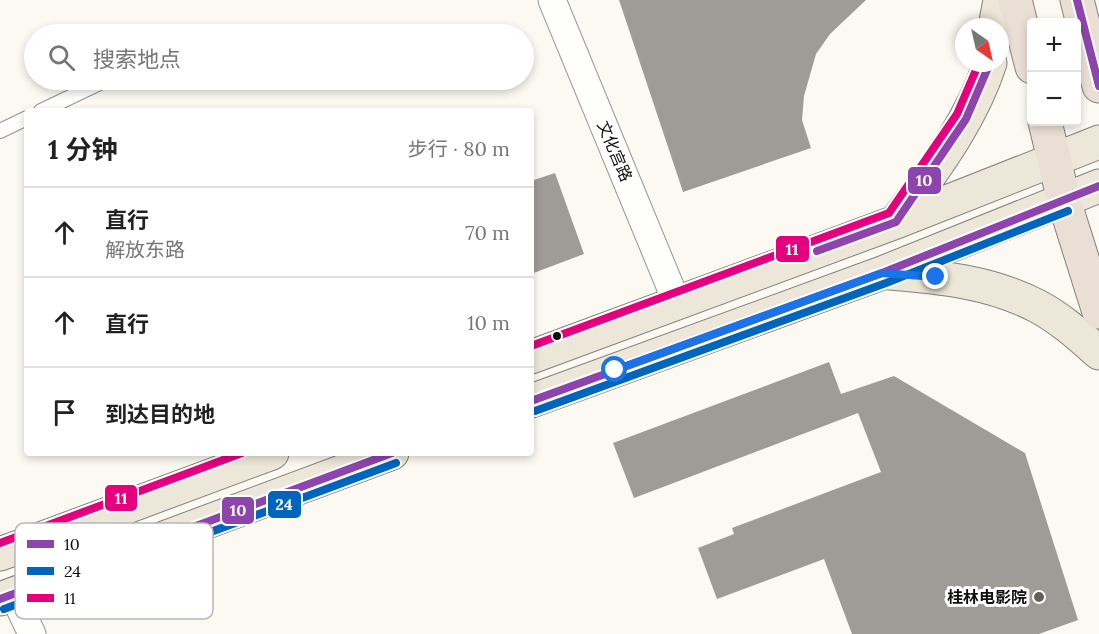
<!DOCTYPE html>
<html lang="zh">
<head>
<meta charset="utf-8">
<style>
	body { margin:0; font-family:Lora,"Noto Sans SC",serif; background:#f6f6f6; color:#222 }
	.controls { position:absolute; right:18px; top:18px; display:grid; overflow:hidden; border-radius:6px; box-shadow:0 3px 9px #0003 }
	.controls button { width:54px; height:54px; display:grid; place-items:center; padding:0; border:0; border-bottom:2px solid #e0e0e0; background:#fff; color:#222; font:30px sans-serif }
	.compass { position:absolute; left:955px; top:18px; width:54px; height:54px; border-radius:50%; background:#fff; box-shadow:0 3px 9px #0003; rotate:146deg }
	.stop { position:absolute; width:18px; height:18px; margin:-14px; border:4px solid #1a73e8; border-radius:50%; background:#fff }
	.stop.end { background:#1a73e8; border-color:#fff; box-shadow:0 2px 6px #0008 }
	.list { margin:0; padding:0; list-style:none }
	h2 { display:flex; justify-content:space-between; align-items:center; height:78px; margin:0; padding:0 24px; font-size:26px }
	h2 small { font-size:20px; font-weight:400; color:#767676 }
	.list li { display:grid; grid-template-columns:39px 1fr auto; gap:18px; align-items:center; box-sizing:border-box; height:90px; padding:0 24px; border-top:2px solid #e0e0e0 }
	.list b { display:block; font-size:22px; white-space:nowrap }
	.list p { margin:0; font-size:20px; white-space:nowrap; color:#767676 }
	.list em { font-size:20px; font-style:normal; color:#767676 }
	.icon { flex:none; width:33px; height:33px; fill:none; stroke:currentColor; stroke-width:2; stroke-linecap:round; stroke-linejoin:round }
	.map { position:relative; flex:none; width:1099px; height:634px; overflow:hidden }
	.search { position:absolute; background:#fff; box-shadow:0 3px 9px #0003; left:24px; top:24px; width:510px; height:66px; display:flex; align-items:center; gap:15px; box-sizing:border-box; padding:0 21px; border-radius:33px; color:#767676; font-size:22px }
	.panel { position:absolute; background:#fff; box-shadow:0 3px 9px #0003; left:24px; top:108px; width:510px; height:348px; border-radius:6px }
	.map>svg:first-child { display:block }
	.building { fill:#9f9c98 }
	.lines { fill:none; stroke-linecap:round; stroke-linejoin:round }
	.lane-casing { stroke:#959491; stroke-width:16 }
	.street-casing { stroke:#959491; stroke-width:29 }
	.primary-casing { stroke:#82817e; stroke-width:35 }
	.highway-casing { stroke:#82817e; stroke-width:35 }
	.lane { stroke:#fefefd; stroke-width:14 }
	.street { stroke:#fefefd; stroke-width:27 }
	.primary { stroke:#ece7d8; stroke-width:33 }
	.highway { stroke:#eadfd5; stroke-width:33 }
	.bus-1-casing { stroke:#fff; stroke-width:12 }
	.bus-2-casing { stroke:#fff; stroke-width:12 }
	.bus-3-casing { stroke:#fff; stroke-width:12 }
	.bus-1 { stroke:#8e44ad; stroke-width:8 }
	.bus-2 { stroke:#0065bd; stroke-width:8 }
	.bus-3 { stroke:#e5007d; stroke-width:8 }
	.route { stroke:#1a73e8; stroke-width:8 }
	.bus-dot { fill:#0e0e0e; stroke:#fff; stroke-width:2 }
	.poi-dot { fill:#61605e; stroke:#fff; stroke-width:2 }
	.labels { text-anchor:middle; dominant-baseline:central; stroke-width:6; stroke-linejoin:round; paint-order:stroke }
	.street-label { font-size:16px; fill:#0e0e0e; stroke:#fff }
	.poi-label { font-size:16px; font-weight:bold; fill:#0e0e0e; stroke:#fff; text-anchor:end }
	.key { fill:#fff; stroke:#b7b7b7; stroke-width:1.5 }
	.key-label { font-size:16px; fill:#0e0e0e }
	.line-badge { stroke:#fff; stroke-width:2 }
	.badge-label { font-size:16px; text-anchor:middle; font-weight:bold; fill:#fff }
</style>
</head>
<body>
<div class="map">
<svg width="1099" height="634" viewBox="0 0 1099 634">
	<rect width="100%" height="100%" fill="#fbf9f2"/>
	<!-- building -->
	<path class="building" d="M619,0H866L830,34L816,54L804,96L802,120L811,148L683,192Z
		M555,173L584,254L531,274V181Z
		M829,362L841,394L894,376L1025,453L1078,620L1039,634H852L824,559L717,599L698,548L734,534L732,528L881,472L858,413L634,498L613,443Z"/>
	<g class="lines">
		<!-- lane casing -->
		<g class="lane-casing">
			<path id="lane" d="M41,111L106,80
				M0,131L27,118"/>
		</g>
		<!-- street casing -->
		<g class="street-casing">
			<path id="street" d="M552,0L677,303
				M13,594L32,634"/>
		</g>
		<!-- primary casing -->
		<g class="primary-casing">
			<path id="primary" d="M995,27L1000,0
				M896,222C932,172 971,122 990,63
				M890,273C940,277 991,282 1037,306C1060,318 1080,336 1099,353
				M531,357L896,222L1099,142
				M531,401L882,273L1099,186
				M0,554L272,453
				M0,599L392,453"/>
		</g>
		<!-- highway casing -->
		<g class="highway-casing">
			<path id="highway" d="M1015,0L1032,67
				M1077,0L1099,86
				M1045,122L1064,201L1099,312"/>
		</g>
		<!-- lane -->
		<use href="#lane" class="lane"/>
		<!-- street -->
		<use href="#street" class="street"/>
		<!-- primary -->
		<use href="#primary" class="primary"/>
		<!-- highway -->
		<use href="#highway" class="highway"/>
		<!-- bus-1 casing -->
		<g class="bus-1-casing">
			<path id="bus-1" d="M1077,0L1099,86
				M817,251L896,222L966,119L990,63
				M531,401L882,273L1099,186
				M0,599L392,453"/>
		</g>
		<!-- bus-2 casing -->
		<g class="bus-2-casing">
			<path id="bus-2" d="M535,411L886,283L1068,211
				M4,609L396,463"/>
		</g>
		<!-- bus-3 casing -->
		<g class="bus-3-casing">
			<path id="bus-3" d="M531,346L889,213L957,114L979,63
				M0,543L242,453"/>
		</g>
		<!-- bus-1 -->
		<use href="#bus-1" class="bus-1"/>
		<!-- bus-2 -->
		<use href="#bus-2" class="bus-2"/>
		<!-- bus-3 -->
		<use href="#bus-3" class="bus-3"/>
	</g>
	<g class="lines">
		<!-- route -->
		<path class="route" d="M615,370L882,273L936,277"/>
	</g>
	<!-- markers -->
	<circle class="bus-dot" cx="557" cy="336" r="5"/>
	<circle class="poi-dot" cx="1039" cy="597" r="6"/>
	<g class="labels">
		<!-- street labels -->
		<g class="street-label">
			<text transform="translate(615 151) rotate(67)">文化宫路</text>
		</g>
		<!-- poi labels -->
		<g class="poi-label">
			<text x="1027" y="597">桂林电影院</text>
		</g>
	</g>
	<!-- legend -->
	<rect x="15" y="523" width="198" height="96" rx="9" class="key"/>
	<rect x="27" y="540" width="27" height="8" fill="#8e44ad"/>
	<rect x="27" y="567" width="27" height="8" fill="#0065bd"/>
	<rect x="27" y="594" width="27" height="8" fill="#e5007d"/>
	<g class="key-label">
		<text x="64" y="550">10</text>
		<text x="64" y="577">24</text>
		<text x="64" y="604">11</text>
	</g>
	<g class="line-badge">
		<rect x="907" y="166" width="35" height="29" rx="6" fill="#8e44ad"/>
		<rect x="775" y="235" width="35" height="28" rx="6" fill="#e5007d"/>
		<rect x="104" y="484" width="34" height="28" rx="6" fill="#e5007d"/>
		<rect x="267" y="490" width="35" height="29" rx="6" fill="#0065bd"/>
		<rect x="221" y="496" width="34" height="29" rx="6" fill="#8e44ad"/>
	</g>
	<g class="badge-label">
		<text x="924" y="186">10</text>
		<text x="792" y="255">11</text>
		<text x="121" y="504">11</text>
		<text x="284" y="510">24</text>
		<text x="238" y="516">10</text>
	</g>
</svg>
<div class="controls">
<button>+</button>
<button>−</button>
</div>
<svg class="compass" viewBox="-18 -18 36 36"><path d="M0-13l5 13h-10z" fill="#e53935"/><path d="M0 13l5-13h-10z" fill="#767676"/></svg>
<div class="stop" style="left:615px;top:370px"></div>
<div class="stop end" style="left:936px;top:277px"></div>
<div class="search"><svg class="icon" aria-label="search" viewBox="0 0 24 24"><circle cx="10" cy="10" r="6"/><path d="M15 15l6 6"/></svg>搜索地点</div>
<section class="panel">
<h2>1 分钟<small>步行 · 80 m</small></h2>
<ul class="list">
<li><svg class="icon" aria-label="ahead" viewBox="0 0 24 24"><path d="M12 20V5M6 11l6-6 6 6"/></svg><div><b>直行</b><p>解放东路</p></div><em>70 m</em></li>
<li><svg class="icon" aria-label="ahead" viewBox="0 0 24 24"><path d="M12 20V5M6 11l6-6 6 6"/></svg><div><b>直行</b></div><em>10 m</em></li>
<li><svg class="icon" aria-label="arrive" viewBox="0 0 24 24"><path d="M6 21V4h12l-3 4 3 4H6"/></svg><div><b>到达目的地</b></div></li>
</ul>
</section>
</div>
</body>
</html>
